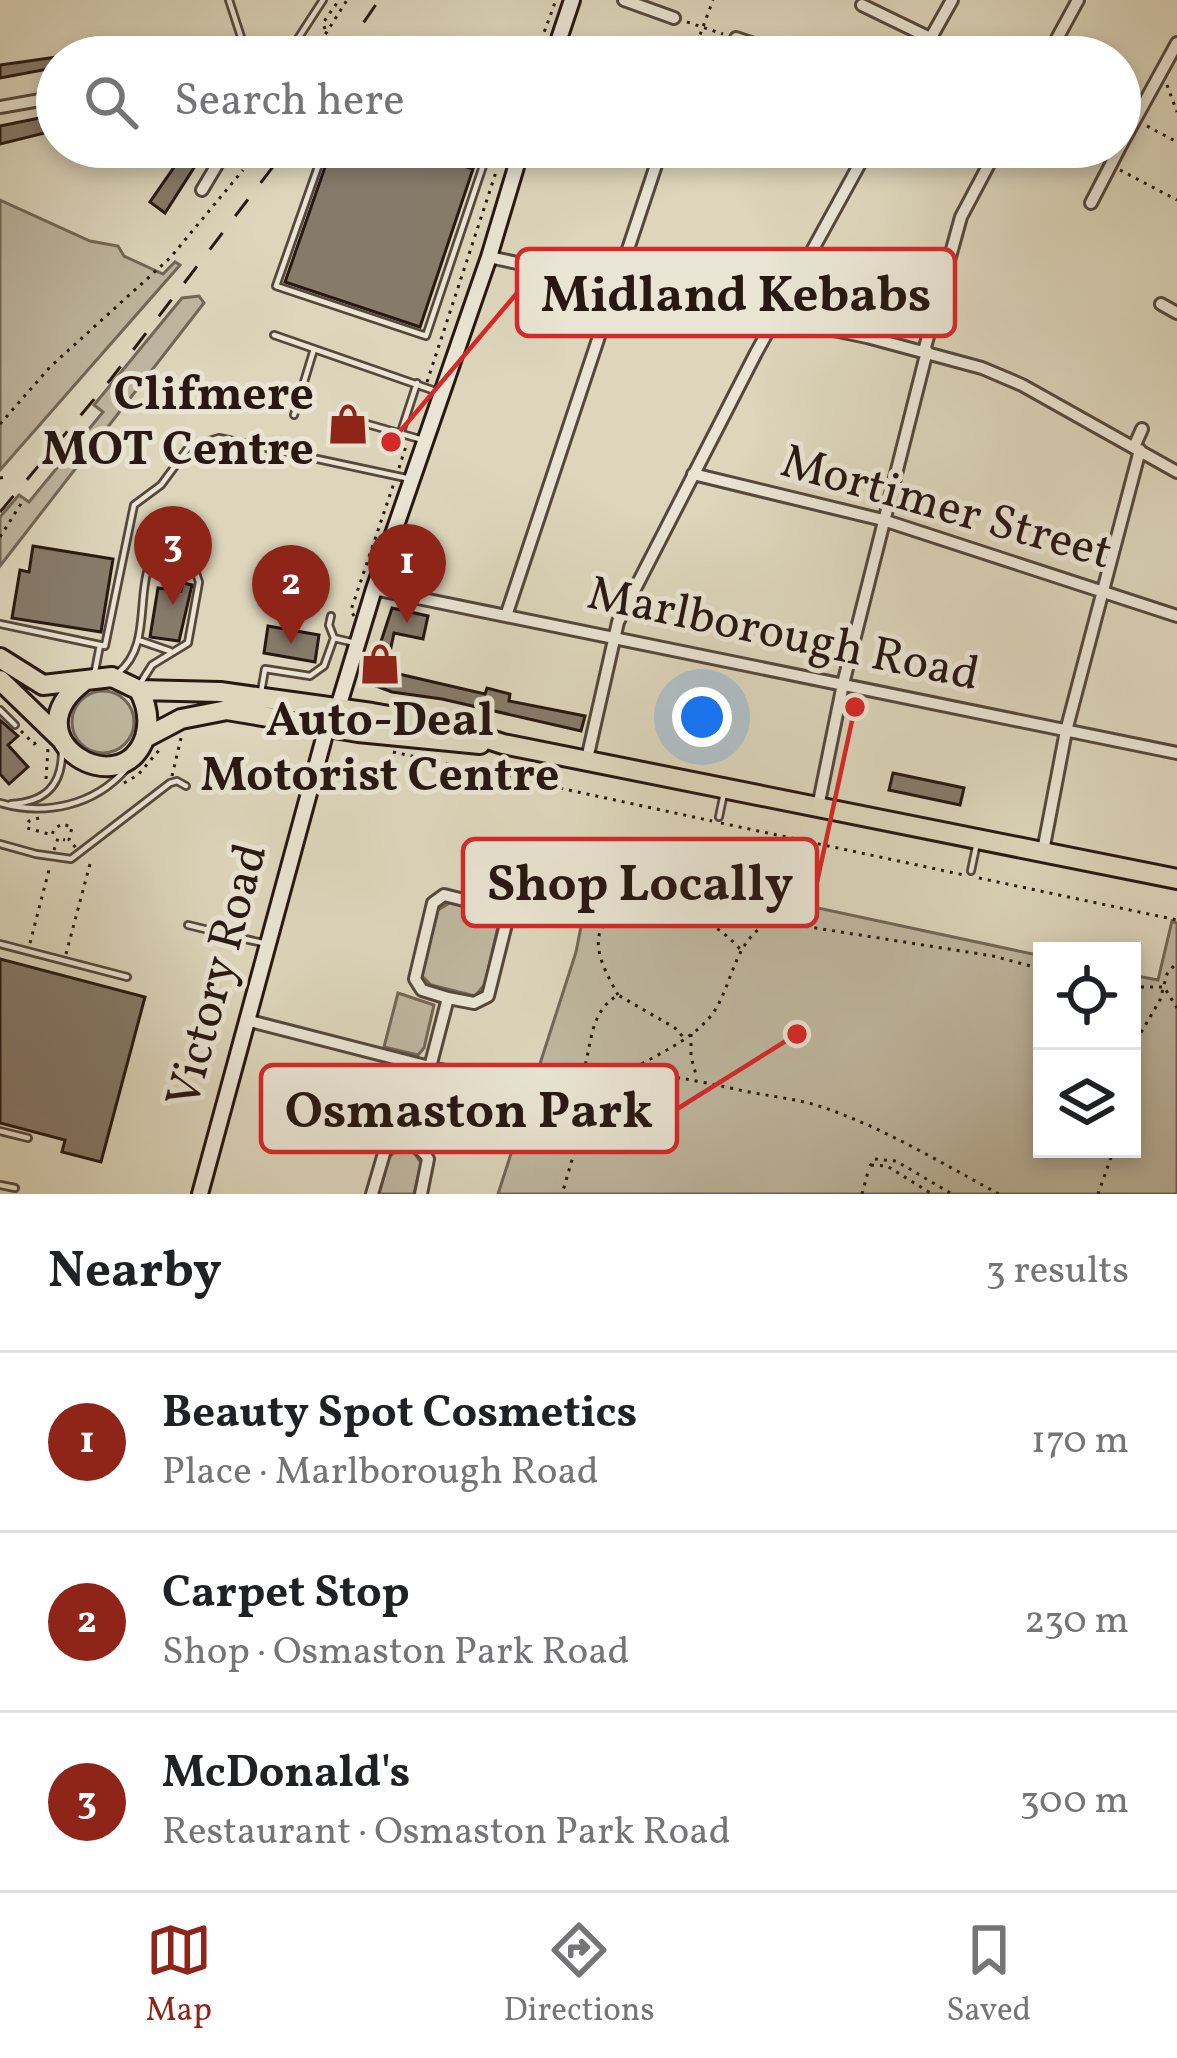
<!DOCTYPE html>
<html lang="en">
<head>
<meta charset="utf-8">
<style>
	body { margin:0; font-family:Vollkorn,serif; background:#f2f2f2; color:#202124 }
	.controls { position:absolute; right:36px; bottom:36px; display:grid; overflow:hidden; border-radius:0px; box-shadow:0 6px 18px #0003 }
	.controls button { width:108px; height:108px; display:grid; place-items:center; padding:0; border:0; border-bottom:3px solid #e0e0e0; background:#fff; color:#202124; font:60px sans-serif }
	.you { position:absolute; left:702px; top:717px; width:42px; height:42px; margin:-30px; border:9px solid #fff; border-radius:50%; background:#1a73e8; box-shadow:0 0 0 18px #1a73e833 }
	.badge { display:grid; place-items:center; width:78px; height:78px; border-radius:50%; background:#8f2418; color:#fff; font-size:39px; font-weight:700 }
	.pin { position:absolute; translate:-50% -99px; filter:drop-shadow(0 3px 6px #0008) }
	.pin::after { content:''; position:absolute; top:63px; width:42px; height:36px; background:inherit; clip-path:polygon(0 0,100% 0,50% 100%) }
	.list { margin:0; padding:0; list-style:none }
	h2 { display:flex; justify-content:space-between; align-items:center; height:156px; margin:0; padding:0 48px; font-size:51px }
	h2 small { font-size:39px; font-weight:400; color:#757577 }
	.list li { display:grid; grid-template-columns:78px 1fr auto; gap:36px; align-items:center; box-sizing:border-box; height:180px; padding:0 48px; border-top:3px solid #e0e0e0 }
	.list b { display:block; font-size:45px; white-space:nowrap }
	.list p { margin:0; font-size:39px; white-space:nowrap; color:#757577 }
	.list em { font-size:39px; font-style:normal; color:#757577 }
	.icon { flex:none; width:66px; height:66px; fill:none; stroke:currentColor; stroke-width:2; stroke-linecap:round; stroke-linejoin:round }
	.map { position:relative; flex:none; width:1177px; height:1194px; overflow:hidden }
	.search { position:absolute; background:#fff; box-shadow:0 6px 18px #0003; left:36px; right:36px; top:36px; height:132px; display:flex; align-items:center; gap:30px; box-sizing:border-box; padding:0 42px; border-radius:66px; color:#757577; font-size:45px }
	.sheet { height:696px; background:#fff }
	nav { display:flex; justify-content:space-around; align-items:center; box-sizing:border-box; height:168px; border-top:3px solid #e0e0e0; background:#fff; font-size:33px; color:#757577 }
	nav a { display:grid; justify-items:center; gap:6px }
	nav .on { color:#8f2418 }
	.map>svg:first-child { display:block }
	.green { fill:#beb69f; stroke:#726758; stroke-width:3 }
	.building { fill:#867b6a; stroke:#271812; stroke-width:3 }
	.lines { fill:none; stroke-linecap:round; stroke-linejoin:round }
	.lane-casing { stroke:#54483c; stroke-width:10 }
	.street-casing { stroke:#54483c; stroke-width:16 }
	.secondary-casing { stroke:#271812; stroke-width:20 }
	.highway-casing { stroke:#271812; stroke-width:24 }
	.path { stroke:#271812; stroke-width:3; stroke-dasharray:3 6; stroke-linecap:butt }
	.lane { stroke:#e9e4d3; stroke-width:4.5 }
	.street { stroke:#e9e4d3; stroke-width:10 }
	.secondary { stroke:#e9e4d3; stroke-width:14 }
	.highway { stroke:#ddd6bc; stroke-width:18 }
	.rail { stroke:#271812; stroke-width:3; stroke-dasharray:21 21; stroke-linecap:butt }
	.labels { text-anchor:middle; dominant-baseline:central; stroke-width:10; stroke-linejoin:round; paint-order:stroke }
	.poi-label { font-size:48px; font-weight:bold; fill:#271812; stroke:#e9e4d3; text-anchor:end }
	.street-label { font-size:48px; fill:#271812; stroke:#e9e4d3 }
	.leader { fill:none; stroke:#d62828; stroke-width:4.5 }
	.callout-dot { fill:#d62828; stroke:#e9e4d3; stroke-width:4.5 }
	.callout { fill:#e9e4d3; stroke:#d62828; stroke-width:4.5 }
	.callout-label { font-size:51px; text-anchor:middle; font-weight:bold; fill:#271812 }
</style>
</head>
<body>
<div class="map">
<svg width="1177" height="1194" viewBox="0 0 1177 1194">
	<rect width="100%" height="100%" fill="#ddd6bc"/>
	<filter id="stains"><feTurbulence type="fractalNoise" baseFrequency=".00167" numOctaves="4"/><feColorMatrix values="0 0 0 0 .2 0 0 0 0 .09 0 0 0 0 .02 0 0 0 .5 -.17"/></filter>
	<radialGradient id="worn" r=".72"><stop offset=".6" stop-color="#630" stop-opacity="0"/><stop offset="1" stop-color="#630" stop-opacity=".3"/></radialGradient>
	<!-- green -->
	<path class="green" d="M0,200L90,241L118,246L124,256L163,274L175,262L180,265L0,470Z
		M199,296L204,303L0,566V517L19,495L29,502L103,412L94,405L182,298Z
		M72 722a31 31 0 1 1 62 0a31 31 0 1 1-62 0Z
		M594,860L1042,956V1149H1132V975L1158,980L1172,921L1177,923V1194H498L576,952Z
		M451,902L491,913L499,922L485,984L475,996L431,985L421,975L438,910Z
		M398,993L434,1005L424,1048L418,1055L384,1047Z
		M400,1148L413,1151L421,1163L414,1194H379L389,1157Z"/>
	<!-- building -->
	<path class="building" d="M57,57V87L52,88L48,69L0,78V65Z
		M54,115L57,130L0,144V126Z
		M188,147L204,152L165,213L150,202Z
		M332,147H407L473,169L420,327L285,282Z
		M33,546L113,559L101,632L12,618L20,570L29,572Z
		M183,583L192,585L179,641L150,637L158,588L181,591Z
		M392,608L428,616L423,639L394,633L386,671L485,694L487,688L510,694L509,701L585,716L581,731L442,699L392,692L371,684L369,678Z
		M268,626L319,635L315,662L264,653Z
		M0,720L18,736L8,745L28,767L9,784L0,774Z
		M893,773L964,788L960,805L889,790Z
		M0,959L145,997L101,1162L62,1152L65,1140L0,1123Z"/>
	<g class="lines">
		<!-- lane casing -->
		<g class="lane-casing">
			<path id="lane" d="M229,0L242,40L253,57
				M286,57L323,0
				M325,147L276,286L426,336L486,157
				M457,147L515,165
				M274,335L441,393
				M294,415L314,349
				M353,420L423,440
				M400,435L417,383
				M331,616L329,625L334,638
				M0,624L100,645
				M141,641L170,651
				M95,671L100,645L105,646L134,505L161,485L189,447L219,438L406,478
				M118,673C150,648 137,600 149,565L176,563L195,570L199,582L188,643L152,665L140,684
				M261,692L265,669L310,676L324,666L334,638L355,643
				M0,710L15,725
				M0,803C45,816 94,806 126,769
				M11,804C45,802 62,786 62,752
				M719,817L724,793
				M0,844L36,854L71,859L170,783L177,781L186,786
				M971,871L976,847
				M188,925L229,935
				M245,939L263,943
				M0,944L127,977
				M0,1131L28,1138
				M0,1185L15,1188"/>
		</g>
		<!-- street casing -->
		<g class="street-casing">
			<path id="street" d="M624,0L674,18
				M862,5L930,38
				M736,38L792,57
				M692,57L694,52
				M920,57L952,0
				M1047,57L1078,0
				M0,107L57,97
				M225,147L244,160
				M1120,147L1177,43
				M202,190L227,148
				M1091,203L1120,147
				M489,257L867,337L982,368L1022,385L1177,472
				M1161,304L1177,313
				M924,351L961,217L998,147
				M1134,447L1142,429
				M693,474L883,520L1177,616
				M374,589L1177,753
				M506,616L662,147
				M587,759L618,622L756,353L869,147
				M818,807L843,684L927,351
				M1043,851L1066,731L1140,450
				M246,1020L527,1092
				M410,1144L448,998L422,990L415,979L433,903L444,895L500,909L507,920L488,996L474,1003L448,998
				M372,1194L385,1150C398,1137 420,1144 428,1159L421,1194"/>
		</g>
		<!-- secondary casing -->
		<g class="secondary-casing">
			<path id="secondary" d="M553,57L572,0
				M200,1194L327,727L337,711L374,589L489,257L522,147"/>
		</g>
		<!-- highway casing -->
		<g class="highway-casing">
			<path id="highway" d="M0,658L43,685L112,677L139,690L220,692L372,713L447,726L503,744L1177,879
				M0,680L61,739
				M83,682C8,739 122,806 145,737C150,720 147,705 139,690
				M145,738L181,719L227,710L358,732L480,744"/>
		</g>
		<!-- path -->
		<path class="path" d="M687,22L723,34
			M325,29L323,23L339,0
			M697,43L713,0
			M311,57L347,0
			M535,57L556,0
			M1167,85L1177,112
			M1147,126L1177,142
			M1120,170L1177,200
			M427,382L497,169
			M0,424L50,367L170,258L243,170
			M399,468L407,443
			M0,478L7,477
			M0,537L24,499
			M354,616L351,610L394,483
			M21,731L34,744L40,739
			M393,752L712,821
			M172,776L181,738
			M46,779L48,748
			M124,783L138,775L160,749
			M39,818L29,821L27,828L52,835L54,829L62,824L72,827L69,840L76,848
			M721,823L964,875
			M54,850L58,838L65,840
			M979,878L1177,920
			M30,943L50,866
			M66,954L90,864L86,860
			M1132,987H1164L1177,1008
			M618,995C609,978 593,952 600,932C603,923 614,918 622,914C664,893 711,917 740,949
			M691,1034V1057L697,1078
			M1132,1048L1160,1000L1167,974L1177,962
			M634,1068C662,1052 700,1036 717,1007C734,976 736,939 771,921L993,956L1042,969
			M583,1073C592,1045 589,1012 618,995L675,1028L684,1038
			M535,1088C616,1064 655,1072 735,1089C764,1096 797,1098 825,1108C886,1129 943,1164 999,1194
			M540,1097L570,1102L586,1112L562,1194
			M871,1165L887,1166L932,1194
			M870,1166L874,1159L896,1161L952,1194
			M862,1194L869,1168
			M1098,1194L1114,1149"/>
		<!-- lane -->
		<use href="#lane" class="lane"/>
		<!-- street -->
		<use href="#street" class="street"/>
		<!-- secondary -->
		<use href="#secondary" class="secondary"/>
		<!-- highway -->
		<use href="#highway" class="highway"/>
		<!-- rail -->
		<path class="rail" d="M340,57L379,0
			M0,512L111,379L288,147"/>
	</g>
	<!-- icons -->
	<defs>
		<g id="shop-bare" transform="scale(3.24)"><path d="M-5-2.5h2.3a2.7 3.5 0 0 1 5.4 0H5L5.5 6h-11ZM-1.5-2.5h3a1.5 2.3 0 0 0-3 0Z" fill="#8f2418" stroke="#e9e4d3" stroke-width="2.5" paint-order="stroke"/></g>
	</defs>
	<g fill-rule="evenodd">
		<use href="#shop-bare" x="348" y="424"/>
		<use href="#shop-bare" x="380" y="664"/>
	</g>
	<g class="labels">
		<!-- poi labels -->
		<g class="poi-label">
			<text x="314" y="396">Clifmere<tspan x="314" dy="55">MOT Centre</tspan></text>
			<text x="380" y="722" text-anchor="middle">Auto-Deal<tspan x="380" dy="55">Motorist Centre</tspan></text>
		</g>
		<!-- street labels -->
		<g class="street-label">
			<text transform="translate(946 509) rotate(16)">Mortimer Street</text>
			<text transform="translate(783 636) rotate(12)">Marlborough Road</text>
			<text transform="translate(219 976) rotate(-75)">Victory Road</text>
		</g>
	</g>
	<!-- callouts -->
	<path class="leader" d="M391 442L517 293M855 707L817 882M797 1034L677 1109"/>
	<g class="callout-dot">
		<circle cx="391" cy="442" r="12"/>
		<circle cx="855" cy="707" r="12"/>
		<circle cx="797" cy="1034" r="12"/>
	</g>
	<g class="callout">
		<rect x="517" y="249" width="438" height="87" rx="12"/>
		<rect x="463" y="839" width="354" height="87" rx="12"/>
		<rect x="261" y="1065" width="416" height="87" rx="12"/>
	</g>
	<g class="callout-label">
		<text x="736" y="311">Midland Kebabs</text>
		<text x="640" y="900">Shop Locally</text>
		<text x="469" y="1127">Osmaston Park</text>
	</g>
	<rect width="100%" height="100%" filter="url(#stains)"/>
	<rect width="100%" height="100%" fill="url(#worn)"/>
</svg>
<div class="controls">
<button><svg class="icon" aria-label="locate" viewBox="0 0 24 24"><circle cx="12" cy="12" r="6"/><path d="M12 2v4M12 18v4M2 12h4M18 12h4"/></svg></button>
<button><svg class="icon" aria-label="layers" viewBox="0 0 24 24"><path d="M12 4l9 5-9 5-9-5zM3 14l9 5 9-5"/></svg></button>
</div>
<div class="you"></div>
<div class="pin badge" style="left:407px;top:623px">1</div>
<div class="pin badge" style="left:291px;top:644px">2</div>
<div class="pin badge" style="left:173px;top:605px">3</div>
<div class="search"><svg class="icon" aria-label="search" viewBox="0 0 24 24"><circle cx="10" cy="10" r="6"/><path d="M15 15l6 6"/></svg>Search here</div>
</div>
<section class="sheet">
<h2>Nearby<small>3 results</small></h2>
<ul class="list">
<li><span class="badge">1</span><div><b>Beauty Spot Cosmetics</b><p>Place · Marlborough Road</p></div><em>170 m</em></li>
<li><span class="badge">2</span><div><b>Carpet Stop</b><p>Shop · Osmaston Park Road</p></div><em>230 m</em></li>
<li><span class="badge">3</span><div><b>McDonald's</b><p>Restaurant · Osmaston Park Road</p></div><em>300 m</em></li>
</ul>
</section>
<nav>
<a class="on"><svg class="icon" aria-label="map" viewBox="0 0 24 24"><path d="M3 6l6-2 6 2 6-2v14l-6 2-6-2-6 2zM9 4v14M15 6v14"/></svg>Map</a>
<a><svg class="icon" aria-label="directions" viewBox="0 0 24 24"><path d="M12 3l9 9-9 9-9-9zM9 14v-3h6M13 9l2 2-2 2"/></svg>Directions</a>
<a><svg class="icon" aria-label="saved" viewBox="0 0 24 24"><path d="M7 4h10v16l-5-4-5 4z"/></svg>Saved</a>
</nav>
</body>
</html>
